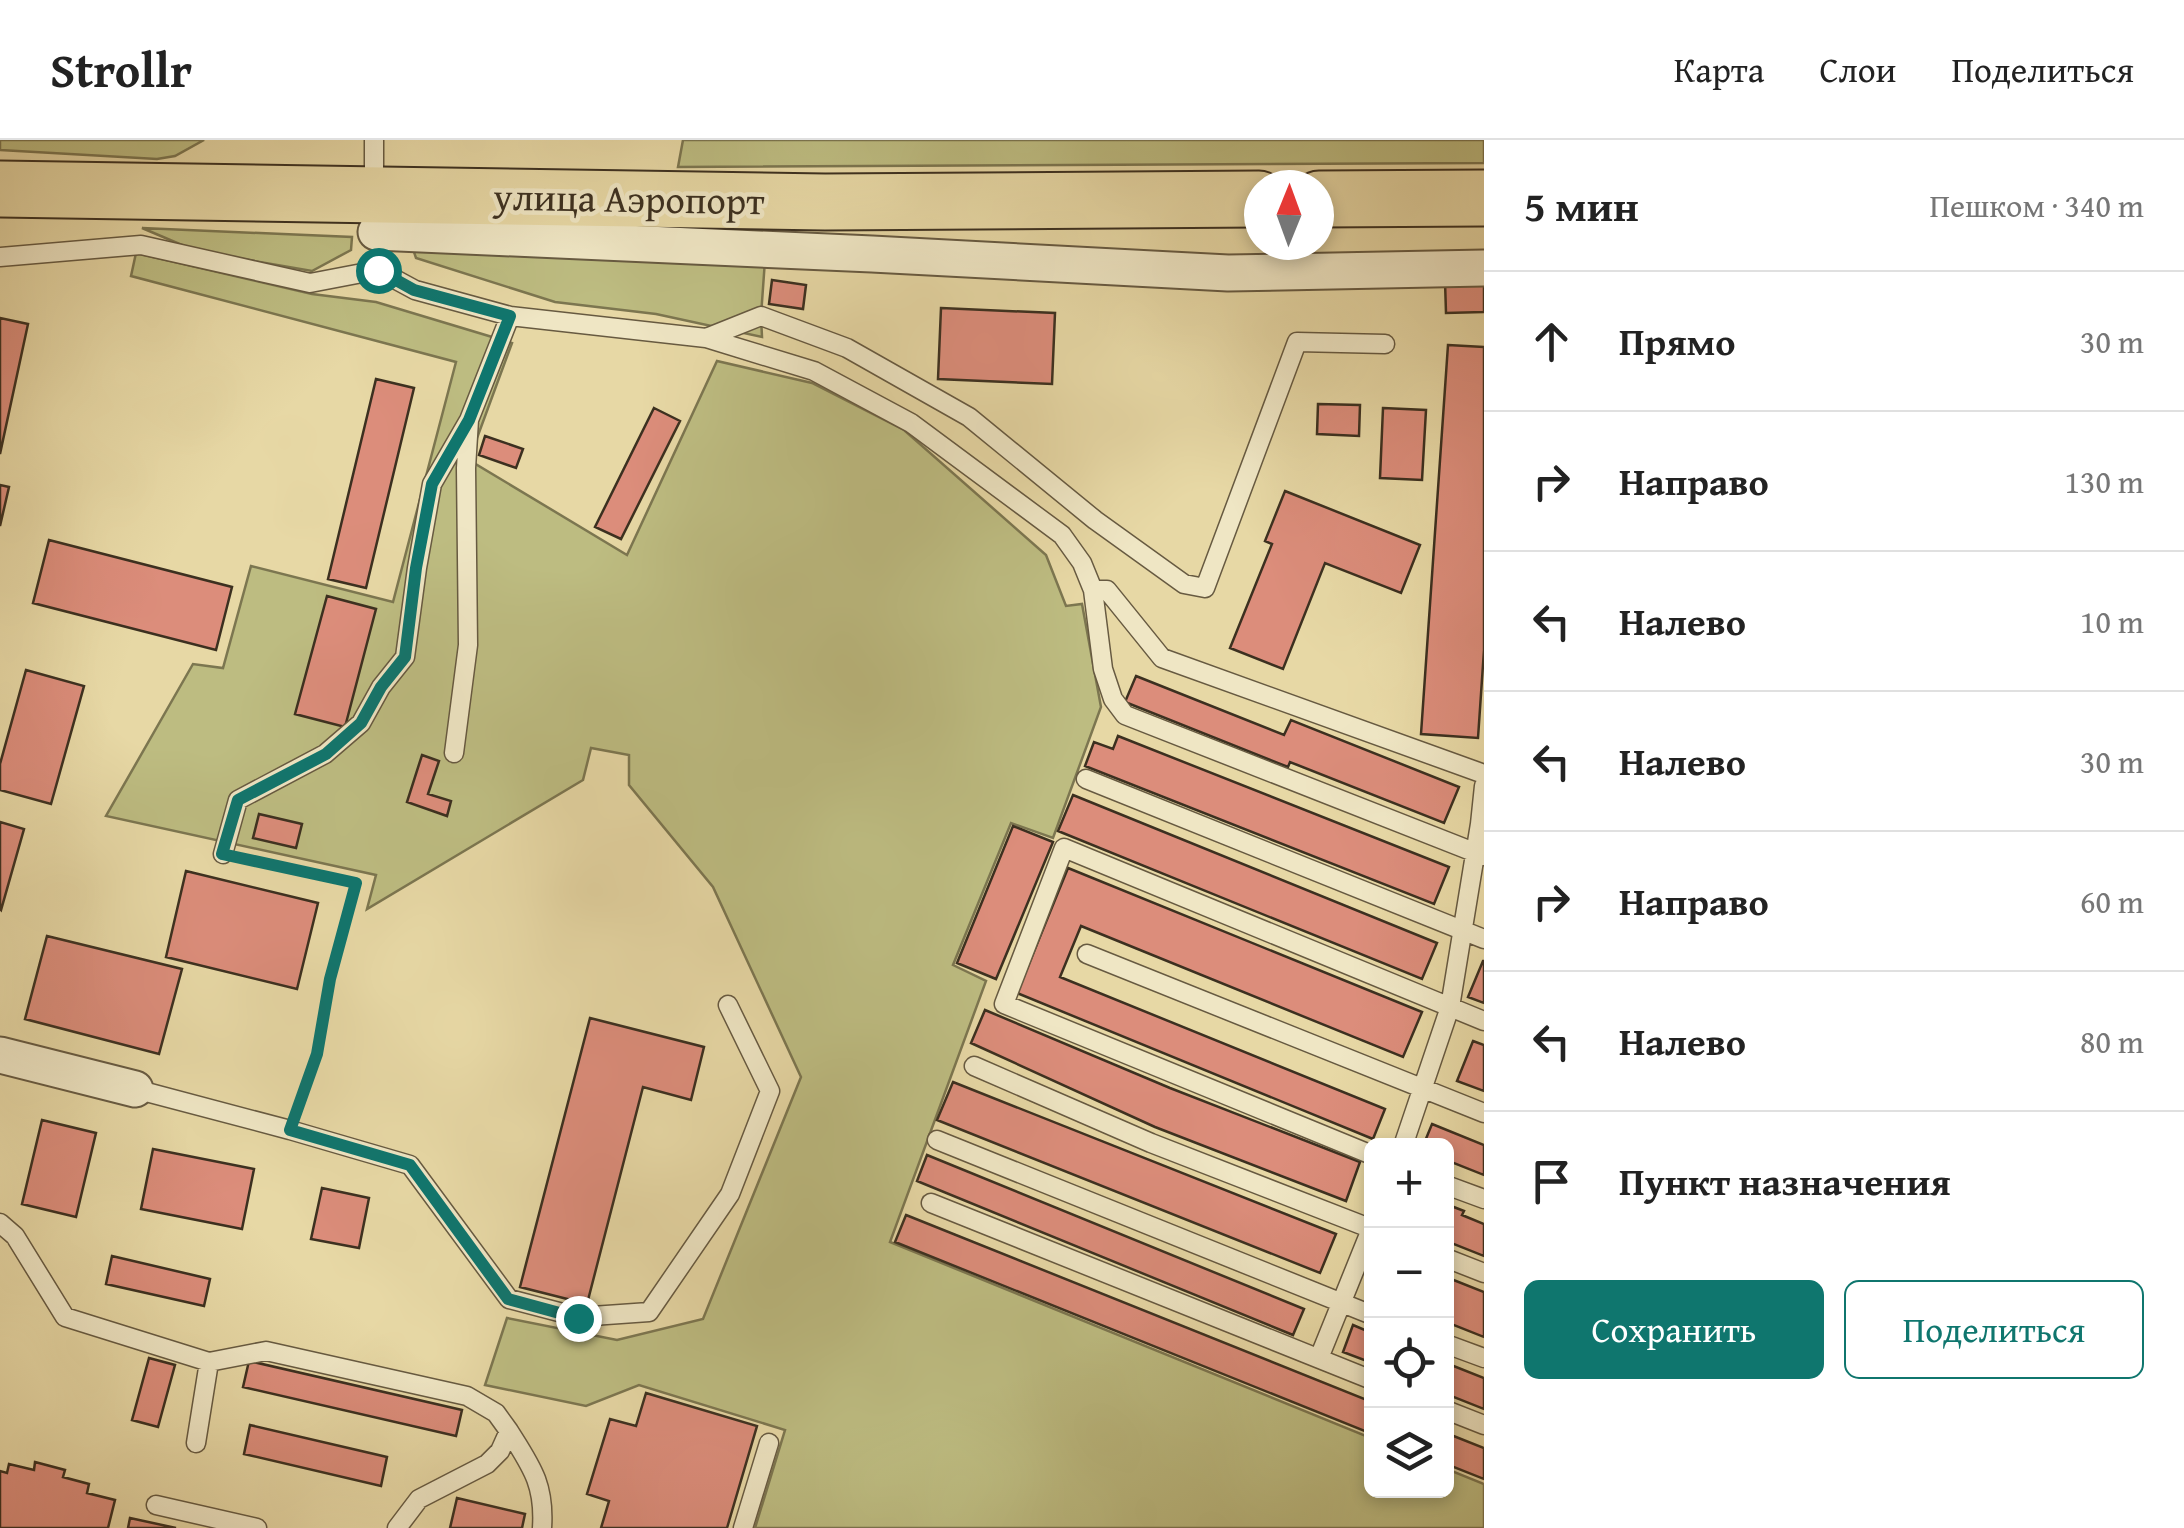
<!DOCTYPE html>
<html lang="ru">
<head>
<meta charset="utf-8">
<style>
	body { margin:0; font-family:"Gentium Book Plus",serif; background:#f2f2f2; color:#222 }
	.controls { position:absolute; right:30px; bottom:30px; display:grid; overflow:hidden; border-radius:15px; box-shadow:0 5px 15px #0003 }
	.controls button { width:90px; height:90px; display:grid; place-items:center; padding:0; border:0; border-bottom:2px solid #e0e0e0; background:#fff; color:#222; font:50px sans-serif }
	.compass { position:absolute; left:1244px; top:30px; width:90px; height:90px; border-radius:50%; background:#fff; box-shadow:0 5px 15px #0003; rotate:1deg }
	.stop { position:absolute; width:30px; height:30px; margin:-22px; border:8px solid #0f766e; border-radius:50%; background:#fff }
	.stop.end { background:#0f766e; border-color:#fff; box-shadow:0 2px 10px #0008 }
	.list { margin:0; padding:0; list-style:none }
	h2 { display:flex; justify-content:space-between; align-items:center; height:130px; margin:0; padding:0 40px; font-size:42px }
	h2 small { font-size:32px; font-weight:400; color:#767676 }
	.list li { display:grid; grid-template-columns:65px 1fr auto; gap:30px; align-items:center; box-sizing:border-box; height:140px; padding:0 40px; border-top:2px solid #e0e0e0 }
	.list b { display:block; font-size:38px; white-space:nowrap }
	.list em { font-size:32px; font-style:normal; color:#767676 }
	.actions { display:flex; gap:20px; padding:30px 40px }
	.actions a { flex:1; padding:22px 0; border:2px solid #0f766e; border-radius:15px; text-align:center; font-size:35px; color:#0f766e }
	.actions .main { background:#0f766e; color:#fff }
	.icon { flex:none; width:55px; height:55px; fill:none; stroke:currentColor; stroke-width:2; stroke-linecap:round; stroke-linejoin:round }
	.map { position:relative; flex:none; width:1484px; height:1388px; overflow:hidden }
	header { display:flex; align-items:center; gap:60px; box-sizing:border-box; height:140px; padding:0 50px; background:#fff; border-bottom:2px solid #e0e0e0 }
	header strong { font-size:48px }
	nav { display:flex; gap:55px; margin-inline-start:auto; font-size:35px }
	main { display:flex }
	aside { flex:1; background:#fff }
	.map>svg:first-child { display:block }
	.green { fill:#bdbc81; stroke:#7c7650; stroke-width:2.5 }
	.building { fill:#dc8d7b; stroke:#3c3020; stroke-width:2.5 }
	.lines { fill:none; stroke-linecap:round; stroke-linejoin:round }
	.service-casing { stroke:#675a41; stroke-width:21 }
	.minor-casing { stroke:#675a41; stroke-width:39 }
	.primary-casing { stroke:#3c3020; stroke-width:59 }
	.path { stroke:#3c3020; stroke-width:5; stroke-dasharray:2.5 5; stroke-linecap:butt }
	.service { stroke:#efe6c4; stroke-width:18 }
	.minor { stroke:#efe6c4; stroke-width:35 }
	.primary { stroke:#e7d8a5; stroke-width:55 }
	.route { stroke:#0f766e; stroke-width:12 }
	.labels { text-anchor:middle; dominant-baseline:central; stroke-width:9; stroke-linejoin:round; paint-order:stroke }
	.street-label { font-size:38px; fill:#3c3020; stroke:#efe6c4 }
</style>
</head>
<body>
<header>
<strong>Strollr</strong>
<nav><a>Карта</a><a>Слои</a><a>Поделиться</a></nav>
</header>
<main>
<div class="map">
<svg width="1484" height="1388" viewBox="0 0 1484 1388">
	<rect width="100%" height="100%" fill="#e7d8a5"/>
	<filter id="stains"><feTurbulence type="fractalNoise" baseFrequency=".002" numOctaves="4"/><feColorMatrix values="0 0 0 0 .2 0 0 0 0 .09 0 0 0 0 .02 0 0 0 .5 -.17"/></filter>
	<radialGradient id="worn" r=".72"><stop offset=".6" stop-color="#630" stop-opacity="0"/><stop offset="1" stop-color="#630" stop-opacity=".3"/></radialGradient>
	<!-- green -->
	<path class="green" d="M0,0H204L175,16L157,19L0,10Z
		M683,0H1484V23L678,27Z
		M142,88L352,97L351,110L312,131L196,111Z
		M411,103L765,120L761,176L762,197L656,174L555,162L416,118Z
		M136,113L312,154L376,162L512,203L477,298L474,323L627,415L717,221L812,243L904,290L1046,415L1066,466L1082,464L1101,567L1053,698L1011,683L953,825L986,841L890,1102L1371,1298L1372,1350H1446L1447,1329L1484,1344V1388H755L785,1290L639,1245L586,1266L485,1245L507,1178L617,1200L703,1179L801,937L713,747L629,645V615L591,608L583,640L367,769L376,735L106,676L193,524L223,528L251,426L393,462L456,222L131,136Z"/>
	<!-- building -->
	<path class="building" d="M772,140L806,145L803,169L769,164Z
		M1484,140V172L1446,173L1445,141Z
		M941,168L1055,173L1052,244L938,239Z
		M0,178L28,184L0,314Z
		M1448,205L1484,207V510L1478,598L1421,594Z
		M376,239L414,248L366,448L328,439Z
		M1318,264L1360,265L1359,296L1317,294Z
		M654,268L680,281L621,399L595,387Z
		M1383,268L1426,270L1422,340L1380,338Z
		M485,296L523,309L516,328L479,315Z
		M0,345L9,347L0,386Z
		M1285,351L1420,405L1401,453L1325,423L1283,529L1230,508L1272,404L1265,401Z
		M49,400L232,447L216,510L33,463Z
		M327,456L376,469L345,587L295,574Z
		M26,530L84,546L51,664L0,650V624Z
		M1136,536L1284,595L1291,580L1459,647L1444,683L1290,622L1288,627L1125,562Z
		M1118,596L1449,727L1434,764L1085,626L1094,602L1113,609Z
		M422,615L439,621L428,654L451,661L447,676L407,662Z
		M1073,655L1437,803L1422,839L1058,691Z
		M259,674L302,684L296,708L253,698Z
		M0,682L24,689L1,770L0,769Z
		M1013,686L1053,702L996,839L957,823Z
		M1068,728L1422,872L1403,917L1081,786L1060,837L1385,969L1373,999L1017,853Z
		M186,731L318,763L297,849L166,817Z
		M47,796L182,829L159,914L25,879Z
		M1483,821H1484V863L1468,857Z
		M985,870L1170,948L1360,1022L1346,1061L1155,987L971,903Z
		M590,878L704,907L691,960L643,947L587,1164L520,1147Z
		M1473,901L1484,905V951L1457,941Z
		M953,942L1336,1094L1320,1133L937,980Z
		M42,980L96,993L76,1077L22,1064Z
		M1432,984L1484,1005V1035L1446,1020V1006H1423Z
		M153,1009L254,1029L242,1089L141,1069Z
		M927,1015L1304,1169L1293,1195L917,1041Z
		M322,1048L369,1058L359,1108L311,1099Z
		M1446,1064L1464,1071L1462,1075L1484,1084V1116L1446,1101Z
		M906,1075L1372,1262V1294L895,1102Z
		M112,1116L210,1139L204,1166L106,1144Z
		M1446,1137L1484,1152V1197L1446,1182Z
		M1353,1185L1372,1193V1223L1343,1212Z
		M149,1218L175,1225L158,1287L132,1280Z
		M249,1221L462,1270L456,1296L243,1247Z
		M1446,1223L1484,1238V1269L1446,1254Z
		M646,1253L757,1286L727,1388H601L609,1361L587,1354L610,1279L636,1286Z
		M250,1285L387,1317L381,1346L244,1314Z
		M1446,1293L1484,1308V1339L1446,1324Z
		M35,1322L65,1330L63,1337L89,1344L87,1353L115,1360L108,1388H0V1331L7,1333L9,1324L34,1330Z
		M457,1358L525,1374L522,1388H450Z
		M130,1378L176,1388H128Z"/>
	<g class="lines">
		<!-- service casing -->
		<g class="service-casing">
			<path id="service" d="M374,50V0
				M0,117L141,105L310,143L378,130L415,150L510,176L706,198L814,231L911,283L1062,395L1082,423L1093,450L1103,529L1113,559L1125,575L1484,716
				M706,198L761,176L847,208L969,277L1095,380L1184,444L1205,448L1297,202L1385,204
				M1093,450H1107L1162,518L1484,634
				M454,613L468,505L466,328L469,280L510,176
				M1086,639L1484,799
				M223,714L238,660L325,614L361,583L381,547L405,517L417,428L432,344L469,280
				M1087,814L1484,973
				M974,926L1151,1003L1372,1089
				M135,949L290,990L410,1025L509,1159L578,1177L649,1172L730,1054L770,951L728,865
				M937,1000L1372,1175
				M1403,1006L1450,867L1480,684L1484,646
				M1372,1015L1004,864L1064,708L1484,881
				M1446,1045L1484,1059
				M931,1063L1372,1240
				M0,1083L15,1096L65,1177L209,1222L266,1211L467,1256L496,1273L509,1291L500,1311L487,1324L419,1359L397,1388
				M1446,1118L1484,1133
				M1446,1204L1484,1218
				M1319,1218L1372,1087
				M1446,1270L1484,1285
				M509,1291C531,1326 545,1344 542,1388
				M196,1303L209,1222
				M156,1365L257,1388
				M743,1388L769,1303"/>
		</g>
		<!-- minor casing -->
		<g class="minor-casing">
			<path id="minor" d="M376,92L872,114L1228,133L1484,128
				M0,915L135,949"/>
		</g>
		<!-- primary casing -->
		<g class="primary-casing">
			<path id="primary" d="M0,49L825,62L1259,59
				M1319,59L1484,58"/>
		</g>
		<!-- path -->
		<path class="path" d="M245,719L356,743L330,839L317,914L297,971"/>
		<!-- service -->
		<use href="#service" class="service"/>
		<!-- minor -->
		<use href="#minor" class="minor"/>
		<!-- primary -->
		<use href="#primary" class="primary"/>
	</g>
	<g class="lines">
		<!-- route -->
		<path class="route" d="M378,130L414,150L510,176L469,280L432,344L416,428L405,517L381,547L361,583L326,614L238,660L222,714L356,743L330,839L317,914L290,990L410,1025L508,1159L578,1178"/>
	</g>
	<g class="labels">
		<!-- street labels -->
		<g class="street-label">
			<text transform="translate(629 58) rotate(1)">улица Аэропорт</text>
		</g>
	</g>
	<rect width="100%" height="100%" filter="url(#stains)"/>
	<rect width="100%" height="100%" fill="url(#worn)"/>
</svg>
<div class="controls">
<button>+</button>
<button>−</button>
<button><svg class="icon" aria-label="locate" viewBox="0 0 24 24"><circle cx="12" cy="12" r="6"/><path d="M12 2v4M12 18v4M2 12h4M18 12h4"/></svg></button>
<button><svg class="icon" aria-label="layers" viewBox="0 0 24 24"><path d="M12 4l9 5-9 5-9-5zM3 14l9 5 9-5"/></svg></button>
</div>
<svg class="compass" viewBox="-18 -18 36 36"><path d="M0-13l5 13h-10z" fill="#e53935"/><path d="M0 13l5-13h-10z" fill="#767676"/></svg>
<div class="stop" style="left:378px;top:130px"></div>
<div class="stop end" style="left:578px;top:1178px"></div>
</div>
<aside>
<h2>5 мин<small>Пешком · 340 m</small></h2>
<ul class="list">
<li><svg class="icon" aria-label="ahead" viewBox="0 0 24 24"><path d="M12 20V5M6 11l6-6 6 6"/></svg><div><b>Прямо</b></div><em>30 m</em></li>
<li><svg class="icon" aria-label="right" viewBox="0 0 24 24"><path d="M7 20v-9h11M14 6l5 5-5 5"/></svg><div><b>Направо</b></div><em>130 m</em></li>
<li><svg class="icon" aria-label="left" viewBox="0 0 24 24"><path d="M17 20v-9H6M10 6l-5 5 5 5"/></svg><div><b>Налево</b></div><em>10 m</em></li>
<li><svg class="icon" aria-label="left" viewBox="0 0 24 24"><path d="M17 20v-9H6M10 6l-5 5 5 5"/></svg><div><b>Налево</b></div><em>30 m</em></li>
<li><svg class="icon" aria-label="right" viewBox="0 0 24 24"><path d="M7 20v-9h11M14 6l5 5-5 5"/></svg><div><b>Направо</b></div><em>60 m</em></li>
<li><svg class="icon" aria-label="left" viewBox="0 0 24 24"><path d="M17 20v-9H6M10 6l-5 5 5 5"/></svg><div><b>Налево</b></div><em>80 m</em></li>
<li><svg class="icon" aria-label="arrive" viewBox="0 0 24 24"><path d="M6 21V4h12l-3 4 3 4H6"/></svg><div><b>Пункт назначения</b></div></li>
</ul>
<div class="actions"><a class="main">Сохранить</a><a>Поделиться</a></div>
</aside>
</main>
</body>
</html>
